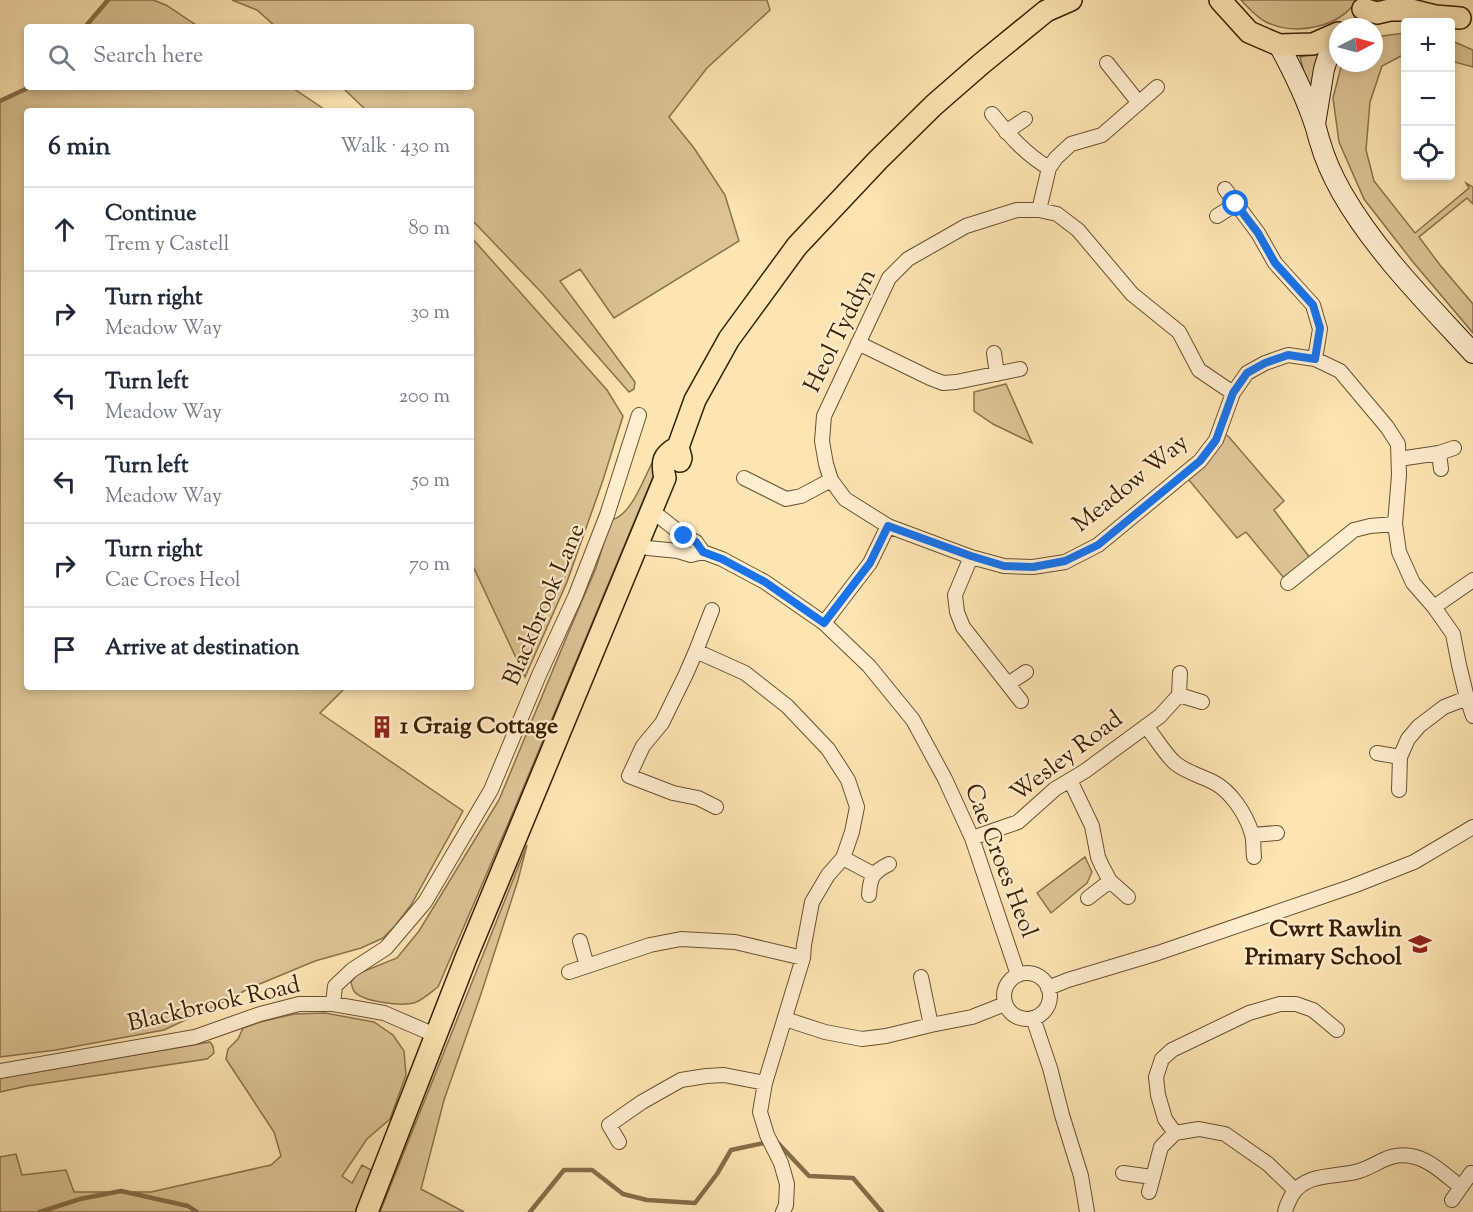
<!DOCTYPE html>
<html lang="en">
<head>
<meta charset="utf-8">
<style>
	body { margin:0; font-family:"Sorts Mill Goudy",serif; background:#f6f6f7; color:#1f2937 }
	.controls { position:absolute; right:18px; top:18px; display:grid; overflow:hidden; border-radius:6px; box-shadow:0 3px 9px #0003 }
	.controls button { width:54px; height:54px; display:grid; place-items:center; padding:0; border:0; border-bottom:2px solid #e0e1e3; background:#fff; color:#1f2937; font:30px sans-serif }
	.compass { position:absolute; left:1329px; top:18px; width:54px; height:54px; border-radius:50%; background:#fff; box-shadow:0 3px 9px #0003; rotate:84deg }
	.stop { position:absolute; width:18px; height:18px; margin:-14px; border:4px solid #1a73e8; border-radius:50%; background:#fff }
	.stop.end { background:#1a73e8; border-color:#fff; box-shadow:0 2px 6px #0008 }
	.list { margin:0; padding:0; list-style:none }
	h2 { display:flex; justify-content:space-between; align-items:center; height:78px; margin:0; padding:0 24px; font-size:26px }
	h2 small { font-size:20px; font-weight:400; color:#747a83 }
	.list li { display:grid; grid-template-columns:39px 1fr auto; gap:18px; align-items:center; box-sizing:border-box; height:84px; padding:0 24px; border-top:2px solid #e0e1e3 }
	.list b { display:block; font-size:22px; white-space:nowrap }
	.list p { margin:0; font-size:20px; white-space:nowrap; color:#747a83 }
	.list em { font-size:20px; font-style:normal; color:#747a83 }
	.icon { flex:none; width:33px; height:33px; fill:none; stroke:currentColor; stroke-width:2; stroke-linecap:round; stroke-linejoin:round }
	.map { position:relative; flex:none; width:1473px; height:1212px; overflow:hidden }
	.search { position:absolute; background:#fff; box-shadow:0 3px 9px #0003; left:24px; top:24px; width:450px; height:66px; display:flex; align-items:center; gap:15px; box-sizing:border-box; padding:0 21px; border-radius:6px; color:#747a83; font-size:22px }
	.panel { position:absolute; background:#fff; box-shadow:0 3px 9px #0003; left:24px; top:108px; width:450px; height:582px; border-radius:6px }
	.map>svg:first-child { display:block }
	.green { fill:#dcc395; stroke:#8a724a; stroke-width:1.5 }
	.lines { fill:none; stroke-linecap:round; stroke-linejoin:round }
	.stream { stroke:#866d47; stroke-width:4.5 }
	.street-casing { stroke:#6a512d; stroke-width:16 }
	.secondary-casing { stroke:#392000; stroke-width:22 }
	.primary-casing { stroke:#392000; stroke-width:24 }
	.street { stroke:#feedce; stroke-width:14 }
	.secondary { stroke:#feedce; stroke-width:20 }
	.primary { stroke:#fde4b3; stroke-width:21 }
	.route { stroke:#1a73e8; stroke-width:8 }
	.labels { text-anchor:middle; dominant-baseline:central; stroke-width:4.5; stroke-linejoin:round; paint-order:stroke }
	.street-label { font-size:24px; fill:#392000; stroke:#feedce }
	.poi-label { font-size:24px; font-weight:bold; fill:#392000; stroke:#feedce; text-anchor:start }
</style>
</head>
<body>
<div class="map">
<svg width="1473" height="1212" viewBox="0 0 1473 1212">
	<rect width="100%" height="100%" fill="#fde4b3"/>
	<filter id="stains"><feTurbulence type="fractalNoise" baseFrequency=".00333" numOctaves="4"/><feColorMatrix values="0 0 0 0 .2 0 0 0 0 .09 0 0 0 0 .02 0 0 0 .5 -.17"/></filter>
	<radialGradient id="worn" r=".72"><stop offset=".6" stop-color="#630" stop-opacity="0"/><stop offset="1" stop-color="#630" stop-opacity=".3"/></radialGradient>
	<!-- green -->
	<path class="green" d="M108,0H153L166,5L199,27H85Z
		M232,0H767L770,10L707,68L669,117L694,148L725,195L739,241L614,318L580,269L560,281L635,382L634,389L629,392L541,292L471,219V111H367L342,87H471V27H276L257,10Z
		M1241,0H1357C1339,28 1295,36 1266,22C1256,17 1249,8 1241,0Z
		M1405,33V55L1401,56L1382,66L1370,102L1366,150L1374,181L1415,233L1469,188L1466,183L1473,187V204L1467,198L1419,237L1440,265L1473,304V333L1413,262L1364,199L1339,142L1333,98L1342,63H1374V37Z
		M1450,40L1473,50V67L1451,61Z
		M1323,52L1310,95L1300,57Z
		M30,87H291L327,111H27V687H346L320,713L463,811L411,905L395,926L383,938L361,948L315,961L250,988L215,1006L164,1030L56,1050L0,1057V101Z
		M471,237L607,390L623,416L603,480L567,582L525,677L471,562Z
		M1006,384L1032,443L993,424L974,411V392Z
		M1220,430L1229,437L1284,501L1274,510L1313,562L1288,583L1246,532L1237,538L1184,474Z
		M657,460H660L514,810L438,987C431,992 423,1000 414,1003C401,1006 362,1002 354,991C353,990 351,983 351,982L357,974L397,958L419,931L499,800L567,636L596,568L611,520C631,516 643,480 652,463Z
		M527,845L518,880L481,994L444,1100L421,1189L464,1212H380Z
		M1085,857L1092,872L1087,883L1051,913L1037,893Z
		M325,1013L374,1022L393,1035L404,1051L406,1075L390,1119L367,1139L342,1176L352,1183L362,1165L373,1171L356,1212H0V1157L16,1154L22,1175L66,1170L74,1192H151L271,1165L281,1156L274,1132L226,1059L228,1049L238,1039L243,1028L260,1022L294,1014Z
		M210,1042L213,1046L214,1053L207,1059L27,1086L0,1092V1078Z"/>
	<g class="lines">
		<!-- stream -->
		<path class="stream" d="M85,27L108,0
			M0,101L30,87
			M777,1142L809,1176L853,1178L882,1212
			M40,1212L80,1199L121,1191L188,1206L197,1212
			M530,1212L564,1170H592L623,1194L647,1200L695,1203L717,1174L731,1150L769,1142"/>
		<!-- street casing -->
		<g class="street-casing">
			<path id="street" d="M1107,63L1139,103
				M992,114C1009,135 1026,155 1049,168
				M1006,132L1025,119
				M1225,189L1258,233L1275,263L1313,305L1320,329L1315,359
				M1039,210L1049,168L1056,158L1071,144L1102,135L1157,87
				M1217,216L1236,204
				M858,343L930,378L943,383L956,382L1020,369
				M994,353L997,374
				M1439,453L1441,469
				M1399,459L1439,453L1454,448
				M744,478L786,499L801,496L831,480
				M650,513L660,517L684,536L696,542L703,552L722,559L765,582L824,623L869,666L913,720L945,779L972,838L1018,975
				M888,526L845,499L831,480L826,464L822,441L824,416L889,278L908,259L966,226L1017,210H1039L1057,214L1078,230L1132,294L1179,332L1199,370L1233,393
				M638,544L648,548L678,551L691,555L703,552
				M971,557L955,595L957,612L963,627L1021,701
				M1288,583L1354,530L1370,526L1395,524
				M1434,607L1473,580
				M824,623L870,563L888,526L971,557L1004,566L1033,567L1065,562L1098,545L1200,461L1216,440L1233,393L1247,373L1265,363L1288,355L1315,359L1340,371L1387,427L1398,444L1399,475L1395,524L1399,552L1413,583L1434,607L1453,634L1459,665L1467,698L1473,716
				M696,651L712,610
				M1008,684L1026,672
				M1179,695L1180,673
				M1146,726C1155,737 1165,754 1175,763C1186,772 1201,776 1213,782C1231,791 1246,814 1252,834C1254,841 1253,850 1254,857
				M1377,753L1400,757
				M1070,780L1092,826L1098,857L1102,866L1110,881L1128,897
				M1399,790L1400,757L1408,739L1419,726L1444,707L1467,698
				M716,807L698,798L673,793L629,776L643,746L662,723L686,674L696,651L745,673L787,706L828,749L848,780L857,807L852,832L843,858L828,875L812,902L804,945L803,958L765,1083L760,1112L767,1135L781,1163L787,1184L786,1205L783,1212
				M1252,835L1277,833
				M972,838L1018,822L1055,789L1085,771L1160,716L1179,695L1202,702
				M843,858L873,874
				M869,895C870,877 873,872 889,864
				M1088,898L1110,881
				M580,941L587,966
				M569,972L650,945L681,939L735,942L803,958
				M1004 996a23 23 0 1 1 46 0a23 23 0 1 1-46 0Z
				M921,977L931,1025
				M1048,988L1068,980L1158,953L1353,886L1414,862L1473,827
				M333,1004L335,986L352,970L386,948L425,902L491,790L539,675L575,597L607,515L639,415
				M1033,1018L1050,1068L1062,1115L1081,1176L1087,1212
				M785,1019L825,1032L862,1039L886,1036L931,1025L972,1017L1005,1004
				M0,1071L195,1037L260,1014L299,1004H333L384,1013L435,1035
				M1175,1133L1165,1119L1158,1095L1156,1077L1162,1059L1172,1050L1249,1013L1280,1004H1296L1313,1010L1337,1030
				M619,1142L609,1125L642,1102L681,1080L706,1076L724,1075L765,1083
				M1123,1173L1152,1177
				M1149,1192L1161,1147L1175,1133L1199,1129L1225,1134L1268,1164L1295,1190
				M1452,1200L1471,1173
				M1285,1212C1286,1206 1289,1201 1292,1195C1306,1172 1336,1178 1359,1171C1378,1165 1389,1152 1411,1156C1430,1159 1446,1176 1461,1187"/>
		</g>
		<!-- secondary casing -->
		<g class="secondary-casing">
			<path id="secondary" d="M1279,45C1293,71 1306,97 1315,125C1317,130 1318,137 1320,142C1325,160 1333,177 1342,193C1376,252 1427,303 1473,353
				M1315,124L1324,69L1335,35"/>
		</g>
		<!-- primary casing -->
		<g class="primary-casing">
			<path id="primary" d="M1220,0L1249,32L1279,45L1313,44L1338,33
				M1363,9L1377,13L1390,10H1411L1435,16L1460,18
				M680,461L681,458L678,447L695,400L729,339L797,246L878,160L934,105L981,64L1046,11L1071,0
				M367,1212L466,958L665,478C661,461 663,455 678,447"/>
		</g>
		<!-- street -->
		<use href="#street" class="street"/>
		<!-- secondary -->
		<use href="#secondary" class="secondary"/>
		<!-- primary -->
		<use href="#primary" class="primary"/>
	</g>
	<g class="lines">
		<!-- route -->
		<path class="route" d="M684,536L696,542L703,552L722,559L765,582L824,623L870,563L888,526L971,556L1004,566L1033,567L1065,561L1098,545L1200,461L1216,440L1233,393L1247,373L1265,363L1288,355L1315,359L1320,328L1313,305L1275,263L1258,233L1236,204"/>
	</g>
	<!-- icons -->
	<defs>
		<g id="building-bare" transform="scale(1.8)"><path d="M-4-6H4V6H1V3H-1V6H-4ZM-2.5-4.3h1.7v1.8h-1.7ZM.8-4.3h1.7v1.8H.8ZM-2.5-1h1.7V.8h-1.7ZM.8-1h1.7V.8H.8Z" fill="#8f2418" stroke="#feedce" stroke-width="2.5" paint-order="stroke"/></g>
		<g id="school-bare" transform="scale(1.8)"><path d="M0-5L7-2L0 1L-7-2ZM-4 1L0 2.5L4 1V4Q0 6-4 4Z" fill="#8f2418" stroke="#feedce" stroke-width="2.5" paint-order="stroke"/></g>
	</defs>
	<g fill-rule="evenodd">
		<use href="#building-bare" x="382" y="727"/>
		<use href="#school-bare" x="1420" y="944"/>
	</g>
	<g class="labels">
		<!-- street labels -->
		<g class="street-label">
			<text transform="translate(841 331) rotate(-64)">Heol Tyddyn</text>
			<text transform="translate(1131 484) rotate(-39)">Meadow Way</text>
			<text transform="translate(545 605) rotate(-67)">Blackbrook Lane</text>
			<text transform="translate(1067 757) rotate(-37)">Wesley Road</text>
			<text transform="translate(1000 861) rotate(69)">Cae Croes Heol</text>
			<text transform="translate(214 1005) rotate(-13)">Blackbrook Road</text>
		</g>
		<!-- poi labels -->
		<g class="poi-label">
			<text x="400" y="727">1 Graig Cottage</text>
			<text x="1402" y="930" text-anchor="end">Cwrt Rawlin<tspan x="1402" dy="28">Primary School</tspan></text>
		</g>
	</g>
	<rect width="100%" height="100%" filter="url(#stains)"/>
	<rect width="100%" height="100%" fill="url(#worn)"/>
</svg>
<div class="controls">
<button>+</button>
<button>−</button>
<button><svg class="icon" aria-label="locate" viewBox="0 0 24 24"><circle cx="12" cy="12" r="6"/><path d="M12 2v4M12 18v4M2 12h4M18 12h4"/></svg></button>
</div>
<svg class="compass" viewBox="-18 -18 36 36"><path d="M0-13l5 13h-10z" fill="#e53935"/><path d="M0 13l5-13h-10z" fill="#747a83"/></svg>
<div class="stop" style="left:1236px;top:204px"></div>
<div class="stop end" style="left:684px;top:536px"></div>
<div class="search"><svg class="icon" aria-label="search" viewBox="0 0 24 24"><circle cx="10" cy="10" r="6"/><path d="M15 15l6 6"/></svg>Search here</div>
<section class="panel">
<h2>6 min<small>Walk · 430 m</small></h2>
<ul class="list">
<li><svg class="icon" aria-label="ahead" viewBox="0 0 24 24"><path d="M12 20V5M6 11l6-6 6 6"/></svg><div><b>Continue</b><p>Trem y Castell</p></div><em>80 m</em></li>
<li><svg class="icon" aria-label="right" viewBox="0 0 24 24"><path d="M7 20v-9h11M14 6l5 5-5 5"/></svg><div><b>Turn right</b><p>Meadow Way</p></div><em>30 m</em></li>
<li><svg class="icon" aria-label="left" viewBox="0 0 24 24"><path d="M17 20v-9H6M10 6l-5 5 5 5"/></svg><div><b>Turn left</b><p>Meadow Way</p></div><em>200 m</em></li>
<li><svg class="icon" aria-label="left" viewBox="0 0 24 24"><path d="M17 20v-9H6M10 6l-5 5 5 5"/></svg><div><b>Turn left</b><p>Meadow Way</p></div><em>50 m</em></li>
<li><svg class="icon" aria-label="right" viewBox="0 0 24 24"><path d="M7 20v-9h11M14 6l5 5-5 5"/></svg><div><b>Turn right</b><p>Cae Croes Heol</p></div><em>70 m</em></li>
<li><svg class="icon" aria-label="arrive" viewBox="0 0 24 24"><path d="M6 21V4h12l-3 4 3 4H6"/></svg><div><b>Arrive at destination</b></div></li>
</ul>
</section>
</div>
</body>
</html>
